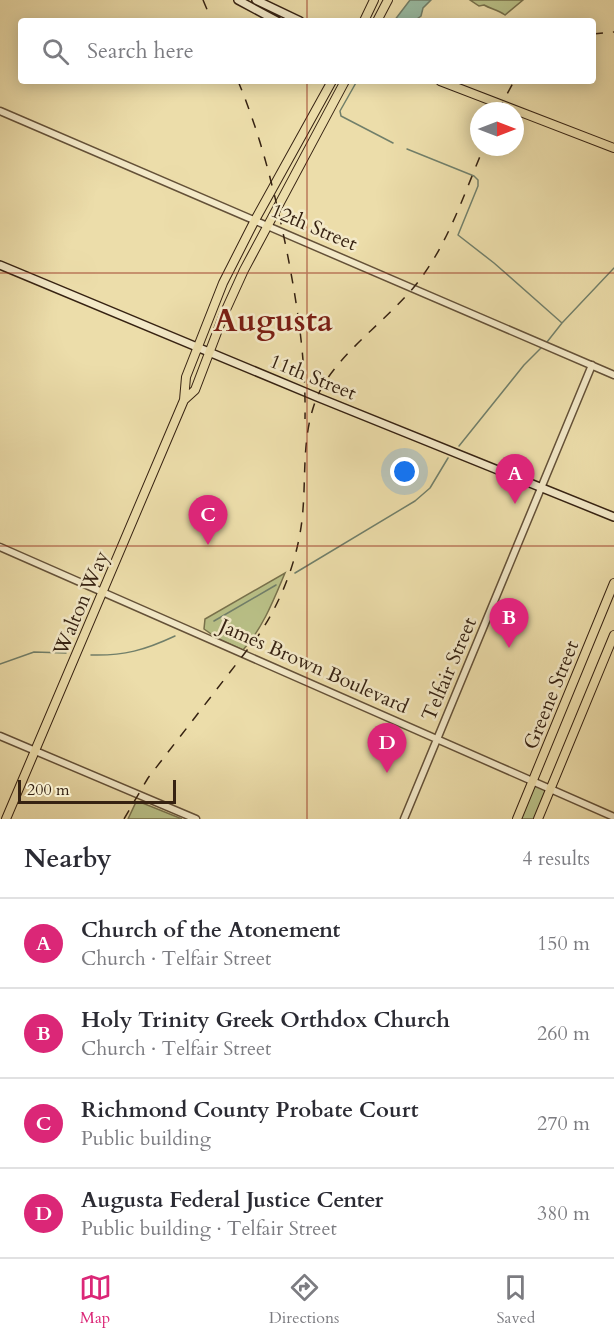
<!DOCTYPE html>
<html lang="en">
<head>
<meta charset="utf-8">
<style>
	body { margin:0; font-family:Cardo,serif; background:#f2f2f3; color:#2b2b33 }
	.compass { position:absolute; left:470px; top:102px; width:54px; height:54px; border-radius:50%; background:#fff; box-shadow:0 3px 15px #0003; rotate:90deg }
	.scale { position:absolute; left:18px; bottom:15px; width:158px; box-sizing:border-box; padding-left:6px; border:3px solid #362212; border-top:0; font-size:16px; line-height:21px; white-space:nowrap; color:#362212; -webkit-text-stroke:4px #f3e9c8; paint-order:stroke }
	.you { position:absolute; left:405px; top:472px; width:21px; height:21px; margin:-15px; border:4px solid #fff; border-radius:50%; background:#1a73e8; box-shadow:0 0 0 9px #1a73e833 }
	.badge { display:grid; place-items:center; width:39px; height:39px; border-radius:50%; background:#db2777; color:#fff; font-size:20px; font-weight:700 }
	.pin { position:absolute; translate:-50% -50px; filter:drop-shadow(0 2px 3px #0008) }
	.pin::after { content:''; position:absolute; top:32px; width:21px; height:18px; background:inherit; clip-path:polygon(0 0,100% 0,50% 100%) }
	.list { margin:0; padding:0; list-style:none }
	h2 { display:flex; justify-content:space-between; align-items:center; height:78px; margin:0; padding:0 24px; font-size:26px }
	h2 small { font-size:20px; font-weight:400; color:#7c7c81 }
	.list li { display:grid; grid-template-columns:39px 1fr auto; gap:18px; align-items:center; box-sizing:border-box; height:90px; padding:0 24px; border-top:2px solid #e1e1e2 }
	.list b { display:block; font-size:22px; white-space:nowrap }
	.list p { margin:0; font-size:20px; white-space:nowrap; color:#7c7c81 }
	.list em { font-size:20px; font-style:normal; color:#7c7c81 }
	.icon { flex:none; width:33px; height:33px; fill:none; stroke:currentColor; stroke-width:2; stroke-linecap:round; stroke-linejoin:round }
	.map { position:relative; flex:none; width:614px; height:819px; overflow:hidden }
	.search { position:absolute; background:#fff; box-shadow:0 3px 15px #0003; left:18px; right:18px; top:18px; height:66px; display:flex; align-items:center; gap:15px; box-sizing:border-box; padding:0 21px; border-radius:6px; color:#7c7c81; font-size:22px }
	.sheet { height:438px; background:#fff }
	nav { display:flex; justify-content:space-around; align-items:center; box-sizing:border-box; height:84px; border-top:2px solid #e1e1e2; background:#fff; font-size:16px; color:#7c7c81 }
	nav a { display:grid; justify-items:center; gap:3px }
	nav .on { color:#db2777 }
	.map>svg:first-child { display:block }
	.green { fill:#b9c087; stroke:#78714c; stroke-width:1.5 }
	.water { fill:#99bda5; stroke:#717f6a; stroke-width:1.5 }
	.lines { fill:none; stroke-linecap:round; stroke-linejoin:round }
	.stream { stroke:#717f6a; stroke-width:1.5 }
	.tertiary-casing { stroke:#645138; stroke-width:9 }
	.secondary-casing { stroke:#362212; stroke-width:10 }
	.primary-casing { stroke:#362212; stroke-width:10 }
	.tertiary { stroke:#f3e9c8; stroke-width:6 }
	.secondary { stroke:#f3e9c8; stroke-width:7 }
	.primary { stroke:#ecddaa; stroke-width:8 }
	.rail { stroke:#362212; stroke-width:1.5; stroke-dasharray:10 10; stroke-linecap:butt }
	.grid { fill:none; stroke:#8f2418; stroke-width:1.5; stroke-opacity:0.55 }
	.labels { text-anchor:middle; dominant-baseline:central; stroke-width:5; stroke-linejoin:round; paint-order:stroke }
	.street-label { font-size:20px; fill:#362212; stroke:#f3e9c8 }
	.town-label { font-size:32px; font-weight:bold; fill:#7a1f14; stroke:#f3e9c8 }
</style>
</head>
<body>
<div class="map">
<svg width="614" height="819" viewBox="0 0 614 819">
	<rect width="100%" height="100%" fill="#ecddaa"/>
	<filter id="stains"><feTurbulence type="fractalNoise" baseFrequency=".00333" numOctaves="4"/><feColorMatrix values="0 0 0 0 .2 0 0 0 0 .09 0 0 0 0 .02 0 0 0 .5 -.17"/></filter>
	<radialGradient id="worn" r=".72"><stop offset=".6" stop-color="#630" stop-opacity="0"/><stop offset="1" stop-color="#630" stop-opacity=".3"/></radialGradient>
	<!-- green -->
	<path class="green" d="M470,0H523L505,15C498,10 491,9 484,5L479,6Z
		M285,573C274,599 263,628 243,650L217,638L204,629L205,619Z
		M533,782L550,789L538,819H517Z
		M136,802H140L182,819H128Z"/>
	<!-- water -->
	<path class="water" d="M410,0H431L423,8L421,16L414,21H394Z"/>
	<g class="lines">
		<!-- stream -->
		<path class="stream" d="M357,81L340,111L341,116L393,143
			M407,149L474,176L478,180V186L458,235L494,263L562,323
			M547,342L562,323L614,268
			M459,446L524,365L541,348
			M295,573L415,501L430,488L448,458
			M214,621L276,585
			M91,655C124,656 145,650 175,636
			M0,664L34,652L66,653"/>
		<!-- tertiary casing -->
		<g class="tertiary-casing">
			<path id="tertiary" d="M0,111L614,375
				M0,547L614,817
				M0,736L196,819
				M404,819L592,365"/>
		</g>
		<!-- secondary casing -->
		<g class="secondary-casing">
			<path id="secondary" d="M238,0L277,21
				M256,0L300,21
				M0,265L317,397L614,517"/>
		</g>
		<!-- primary casing -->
		<g class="primary-casing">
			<path id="primary" d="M364,21L374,0
				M377,21L388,0
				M440,81L614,148
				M184,400L195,390L224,314L244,270L345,81
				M6,819L184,400L186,377L223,283L255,220L332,81
				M517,819L614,583
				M538,819L614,635"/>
		</g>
		<!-- tertiary -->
		<use href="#tertiary" class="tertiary"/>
		<!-- secondary -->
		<use href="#secondary" class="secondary"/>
		<!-- primary -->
		<use href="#primary" class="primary"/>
		<!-- rail -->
		<path class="rail" d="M203,0L212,21
			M593,34L614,32
			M238,81C261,136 275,193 287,252C298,308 306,362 305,419
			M498,111L514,81
			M124,819L148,778L258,636C283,599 300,554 303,509C306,471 302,434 317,397C337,352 392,318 421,278C450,239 465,191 484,147"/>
	</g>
	<!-- grid -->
	<path class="grid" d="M307,0V21M307,81V819M0,273H614M0,546H614"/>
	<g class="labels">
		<!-- street labels -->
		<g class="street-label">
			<text transform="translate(314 227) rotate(23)">12th Street</text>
			<text transform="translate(313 377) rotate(22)">11th Street</text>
			<text transform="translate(81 603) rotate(-67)">Walton Way</text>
			<text transform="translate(314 666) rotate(24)">James Brown Boulevard</text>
			<text transform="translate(449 669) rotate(-67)">Telfair Street</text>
			<text transform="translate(551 695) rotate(-68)">Greene Street</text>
		</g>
		<!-- town labels -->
		<g class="town-label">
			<text x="273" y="321">Augusta</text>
		</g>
	</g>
	<rect width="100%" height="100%" filter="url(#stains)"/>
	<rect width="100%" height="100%" fill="url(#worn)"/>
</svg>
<svg class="compass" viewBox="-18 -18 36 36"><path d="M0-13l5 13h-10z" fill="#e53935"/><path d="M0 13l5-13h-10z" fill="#7c7c81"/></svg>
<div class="scale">200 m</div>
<div class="you"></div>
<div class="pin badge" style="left:515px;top:504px">A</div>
<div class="pin badge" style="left:509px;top:648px">B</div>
<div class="pin badge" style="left:208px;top:545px">C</div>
<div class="pin badge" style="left:387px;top:773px">D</div>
<div class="search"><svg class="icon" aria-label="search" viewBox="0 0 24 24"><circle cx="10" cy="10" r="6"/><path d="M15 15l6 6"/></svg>Search here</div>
</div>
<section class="sheet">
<h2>Nearby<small>4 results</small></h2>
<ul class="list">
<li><span class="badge">A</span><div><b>Church of the Atonement</b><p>Church · Telfair Street</p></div><em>150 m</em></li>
<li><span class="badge">B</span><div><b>Holy Trinity Greek Orthdox Church</b><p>Church · Telfair Street</p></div><em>260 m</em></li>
<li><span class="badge">C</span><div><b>Richmond County Probate Court</b><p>Public building</p></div><em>270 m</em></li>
<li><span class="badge">D</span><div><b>Augusta Federal Justice Center</b><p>Public building · Telfair Street</p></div><em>380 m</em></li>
</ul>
</section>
<nav>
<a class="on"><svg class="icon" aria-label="map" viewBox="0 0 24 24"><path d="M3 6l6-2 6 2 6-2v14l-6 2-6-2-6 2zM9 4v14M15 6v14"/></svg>Map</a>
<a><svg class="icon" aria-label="directions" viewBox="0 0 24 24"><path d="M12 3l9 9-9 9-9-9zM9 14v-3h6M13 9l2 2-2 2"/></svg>Directions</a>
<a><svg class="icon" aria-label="saved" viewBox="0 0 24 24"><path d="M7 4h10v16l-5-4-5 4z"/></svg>Saved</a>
</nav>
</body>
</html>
